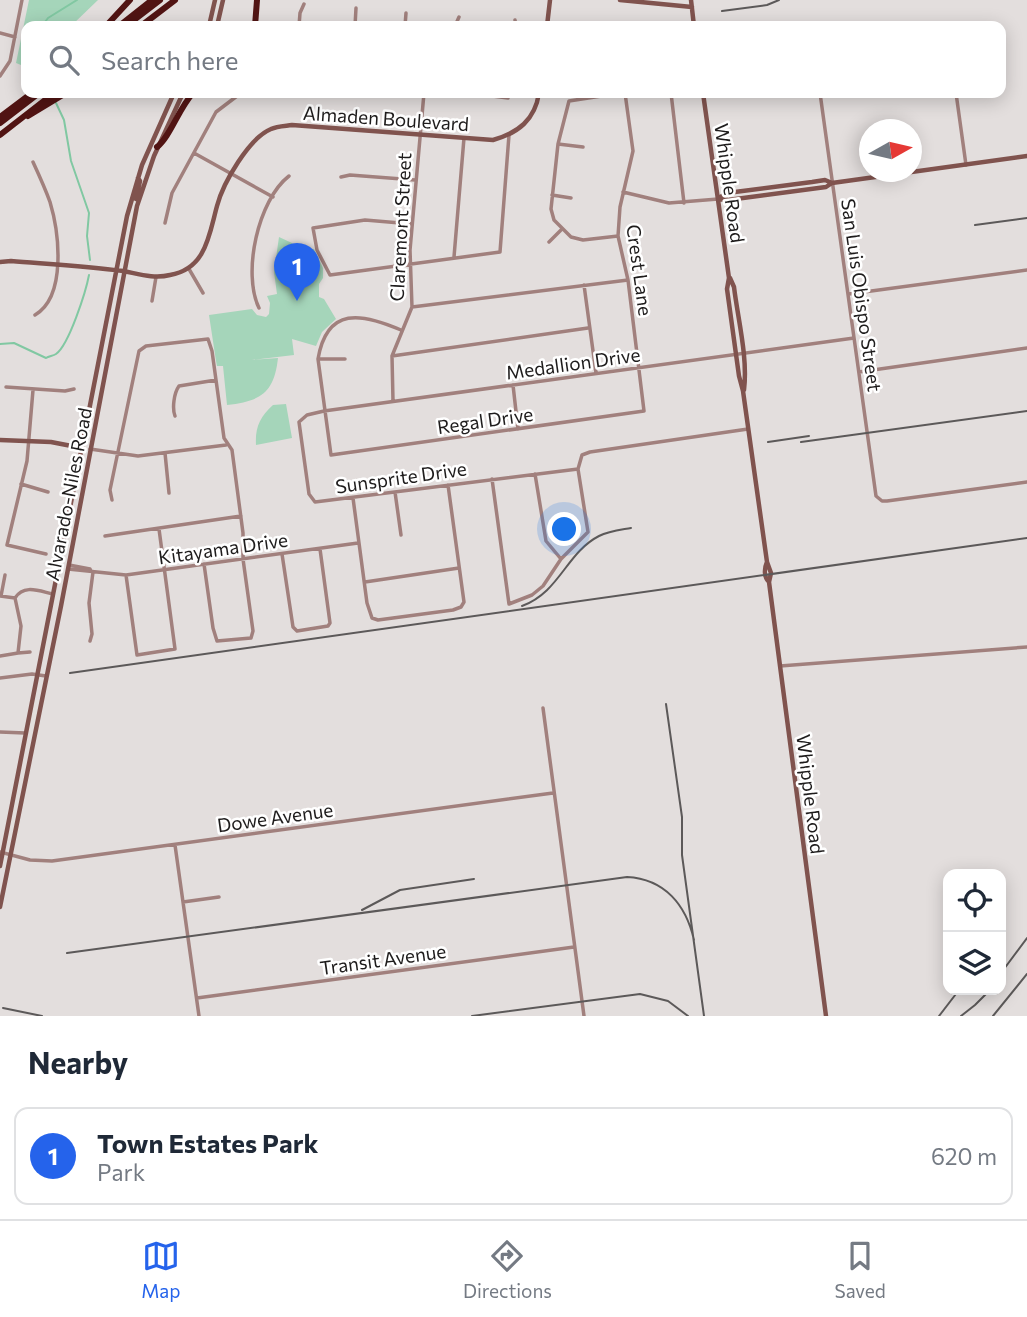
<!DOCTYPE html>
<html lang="en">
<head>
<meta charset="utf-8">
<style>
	body { margin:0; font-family:Commissioner,sans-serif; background:#f6f6f7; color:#1f2937 }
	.controls { position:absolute; right:21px; bottom:21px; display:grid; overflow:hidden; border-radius:14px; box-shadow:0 4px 18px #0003 }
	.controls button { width:63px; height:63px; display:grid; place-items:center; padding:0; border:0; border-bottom:2px solid #e0e1e3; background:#fff; color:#1f2937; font:35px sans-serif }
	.compass { position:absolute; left:859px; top:119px; width:63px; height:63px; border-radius:50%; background:#fff; box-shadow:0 4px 18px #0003; rotate:82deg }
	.you { position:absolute; left:565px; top:530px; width:24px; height:24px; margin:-18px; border:5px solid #fff; border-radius:50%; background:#1a73e8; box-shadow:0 0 0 10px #1a73e833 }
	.badge { display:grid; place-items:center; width:46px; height:46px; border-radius:50%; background:#2563eb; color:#fff; font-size:23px; font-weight:700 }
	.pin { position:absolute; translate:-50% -58px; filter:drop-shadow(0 2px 4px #0008) }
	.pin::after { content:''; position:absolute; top:37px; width:24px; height:21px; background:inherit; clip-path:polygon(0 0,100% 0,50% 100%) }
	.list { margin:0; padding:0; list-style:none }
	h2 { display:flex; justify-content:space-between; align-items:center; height:91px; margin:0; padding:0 28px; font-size:30px }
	h2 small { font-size:23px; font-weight:400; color:#747a83 }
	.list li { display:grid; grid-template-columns:46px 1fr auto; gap:21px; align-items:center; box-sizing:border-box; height:98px; margin:0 14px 14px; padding:0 14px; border:2px solid #e0e1e3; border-radius:14px }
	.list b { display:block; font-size:26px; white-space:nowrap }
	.list p { margin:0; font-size:23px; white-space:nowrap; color:#747a83 }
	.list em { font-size:23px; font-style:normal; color:#747a83 }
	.icon { flex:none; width:38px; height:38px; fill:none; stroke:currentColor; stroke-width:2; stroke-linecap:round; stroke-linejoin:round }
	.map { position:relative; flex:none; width:1027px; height:1016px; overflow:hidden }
	.search { position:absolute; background:#fff; box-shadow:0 4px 18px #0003; left:21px; right:21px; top:21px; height:77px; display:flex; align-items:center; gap:18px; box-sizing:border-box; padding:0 24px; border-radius:14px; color:#747a83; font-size:26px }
	.sheet { height:203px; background:#fff }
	nav { display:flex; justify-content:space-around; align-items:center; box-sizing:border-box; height:98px; border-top:2px solid #e0e1e3; background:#fff; font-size:19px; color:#747a83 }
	nav a { display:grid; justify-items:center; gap:4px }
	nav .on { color:#2563eb }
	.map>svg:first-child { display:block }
	.green { fill:#a5d5ba }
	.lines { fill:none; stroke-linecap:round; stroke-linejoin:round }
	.stream { stroke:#81c8a2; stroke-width:2 }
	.street { stroke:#a1807d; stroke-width:3.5 }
	.secondary { stroke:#80534e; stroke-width:4.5 }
	.highway { stroke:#511413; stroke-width:6 }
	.rail { stroke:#5c5959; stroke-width:2 }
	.labels { text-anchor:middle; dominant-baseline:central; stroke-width:5; stroke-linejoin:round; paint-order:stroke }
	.street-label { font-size:19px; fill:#1e1c1c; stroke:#fff }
</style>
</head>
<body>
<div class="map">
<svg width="1027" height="1016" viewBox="0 0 1027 1016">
	<rect width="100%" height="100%" fill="#e3dedd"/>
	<!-- green -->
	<path class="green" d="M29,0H98L71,26H26V67L16,63Z
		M279,237L292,243L296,252L314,249L323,268V278L319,284V297L324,299L336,319L322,332L316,346L292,339L294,355L252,360L278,358C274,394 260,401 227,405L223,366H217L216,361L209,315L252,309L257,315L266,317L269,314L270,303L267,296L277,294L274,272Z
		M286,404L292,438L256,445C255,427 260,417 273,405Z"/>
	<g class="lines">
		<!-- stream -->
		<path class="stream" d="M42,26L48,18L77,0
			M56,103L64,120L71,161L89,213L87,236L90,260
			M0,344L14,343L46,358C49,356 53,356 56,354C69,345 86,291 89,275"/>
		<!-- street -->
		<path class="street" d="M515,20L516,26
			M299,26L300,13L304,4
			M355,26L356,8
			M405,26L406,13
			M455,26L459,17
			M0,33L15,37
			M0,76L10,61L22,0
			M469,93L508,98
			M671,93L684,203
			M820,93L876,496L882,501H887L1027,482
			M956,93L966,165
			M558,144L583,147
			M194,153L273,197
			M33,162C39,175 45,188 50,202C59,232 67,296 35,315
			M341,177L350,175L415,180
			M623,192L669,203L718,199
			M552,195L571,198
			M165,223L172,193L216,112L241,93
			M412,224L365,220L313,228L317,250L330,275L500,252L509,135
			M618,236L583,240L571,237L554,220L551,209L558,144L569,101L621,93
			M549,242L561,230
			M454,257L464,138
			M189,269L203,293
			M584,285L596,373
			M849,294L1027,270
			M152,301L156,277
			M412,307L628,280
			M259,308C242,273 258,200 289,176
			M401,330C362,313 327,306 318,359L331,455L644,411L628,280L618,236L620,207L633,151L625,93
			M392,356L588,328
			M318,359H345
			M859,372L1027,348
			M513,385L518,429
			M6,387L65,391L74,389
			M33,390L27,461L7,545L46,554
			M393,401L392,356L412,307L410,250L424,93
			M175,416C172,408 174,393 179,386L216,380
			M90,449L138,456L226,445
			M165,453L169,493
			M578,469L315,502L309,494L299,422L307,415L324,411L854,338
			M535,474L546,541L561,559
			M492,479L509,604L532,595L543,586L561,559L588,532L578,469L582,455L590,452L748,429
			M21,484L48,492
			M395,492L401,535
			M353,498L367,603L372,618L378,620L453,610L461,607L464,602L448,485
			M112,500L110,490L139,351L146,346L208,339L212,351L224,438L232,450L243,533V559L253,631L251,638L217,641L213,628L204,564
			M105,536L241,516
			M282,554L293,627L297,631L328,626L330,623L320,549
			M69,565L90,569L91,571
			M68,569L126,575L358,543
			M126,575L137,655L175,649L159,529
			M365,582L459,568
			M0,596L15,598
			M1,596L5,575
			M15,598C24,584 39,591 53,594
			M90,641L92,634L89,603L93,572
			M18,653L30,652
			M0,656L18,653L21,626L15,598
			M780,666L1027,647
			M0,678L32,674L46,676
			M543,708L584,1016
			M0,732L25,733
			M175,845L199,1016
			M0,852L30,860L52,861L553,793
			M183,902L219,897
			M197,998L574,947"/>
		<!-- secondary -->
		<path class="secondary" d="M620,0L692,7
			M691,0L694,26
			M209,26L215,0
			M217,26L223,0
			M547,26L550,0
			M703,93L729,278L727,289L739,376L743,391L767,562C764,569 764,577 769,582L826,1016
			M719,198L727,193L812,182L825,180L832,183
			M136,199L140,181L138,178
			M718,199L728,200L826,187L832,183L1027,156
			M0,262L11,261C48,264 86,266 123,271C139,274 154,279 170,275C206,269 209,235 217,206C223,183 249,138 271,129C277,126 285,126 292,125L493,140C518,133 535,120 539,93
			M730,278L734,287C738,320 748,357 744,390
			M0,440L51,442L82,448
			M767,562L771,573L769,582
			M0,866L127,216L142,165L174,93
			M0,907L61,606L137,206L154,156L183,93"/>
		<!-- highway -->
		<path class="highway" d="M106,26L130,0
			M119,26L152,0
			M126,26L160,0
			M141,26L175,0
			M255,26L257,0
			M28,116L66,93
			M0,117L32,93
			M0,123L39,93
			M0,135L54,93
			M157,147C170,137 179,108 193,93"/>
		<!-- rail -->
		<path class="rail" d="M722,11L767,5L779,0
			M975,225L1027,218
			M768,442L809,436
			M801,442L1027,411
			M522,606C560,592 566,553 599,536C609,531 620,530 631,528
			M70,673L1027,538
			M666,704L682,817V855L704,1016
			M362,910L400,890L474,879
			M67,953L627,877C665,879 686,905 694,940
			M1001,973L1027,938
			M3,1008L42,1016
			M472,1016L640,994L668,1001L688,1016
			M939,1016L959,990
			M961,1016L975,1005L990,990
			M993,1016L1027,974"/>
	</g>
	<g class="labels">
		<!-- street labels -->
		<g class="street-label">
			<text transform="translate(386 118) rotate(4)">Almaden Boulevard</text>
			<text transform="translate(730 183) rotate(82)">Whipple Road</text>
			<text transform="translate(400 227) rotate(-87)">Claremont Street</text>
			<text transform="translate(640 270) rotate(82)">Crest Lane</text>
			<text transform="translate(862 295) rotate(82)">San Luis Obispo Street</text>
			<text transform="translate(573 363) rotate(-8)">Medallion Drive</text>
			<text transform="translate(485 420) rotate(-8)">Regal Drive</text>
			<text transform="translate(401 477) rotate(-8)">Sunsprite Drive</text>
			<text transform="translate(68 494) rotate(-79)">Alvarado-Niles Road</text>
			<text transform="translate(223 548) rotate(-8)">Kitayama Drive</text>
			<text transform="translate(811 794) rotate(83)">Whipple Road</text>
			<text transform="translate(275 817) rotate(-8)">Dowe Avenue</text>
			<text transform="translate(383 959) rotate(-8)">Transit Avenue</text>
		</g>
	</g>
</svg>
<div class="controls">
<button><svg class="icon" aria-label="locate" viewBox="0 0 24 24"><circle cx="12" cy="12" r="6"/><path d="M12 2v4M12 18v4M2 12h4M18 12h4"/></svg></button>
<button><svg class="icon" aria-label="layers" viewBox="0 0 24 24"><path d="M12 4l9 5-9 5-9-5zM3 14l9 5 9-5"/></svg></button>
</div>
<svg class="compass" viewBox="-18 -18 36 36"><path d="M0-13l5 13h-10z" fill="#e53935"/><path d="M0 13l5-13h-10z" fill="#747a83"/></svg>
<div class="you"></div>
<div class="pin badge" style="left:297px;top:301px">1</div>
<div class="search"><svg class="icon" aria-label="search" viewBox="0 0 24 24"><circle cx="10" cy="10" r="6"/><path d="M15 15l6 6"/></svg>Search here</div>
</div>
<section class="sheet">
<h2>Nearby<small></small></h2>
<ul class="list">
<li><span class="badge">1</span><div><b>Town Estates Park</b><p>Park</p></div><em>620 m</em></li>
</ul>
</section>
<nav>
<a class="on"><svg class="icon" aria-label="map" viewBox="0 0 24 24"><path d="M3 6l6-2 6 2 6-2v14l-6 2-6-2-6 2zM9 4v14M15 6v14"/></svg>Map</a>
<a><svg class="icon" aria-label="directions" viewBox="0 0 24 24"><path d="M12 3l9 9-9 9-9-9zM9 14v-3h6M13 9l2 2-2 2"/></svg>Directions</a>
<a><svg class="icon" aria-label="saved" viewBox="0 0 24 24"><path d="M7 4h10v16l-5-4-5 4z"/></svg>Saved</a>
</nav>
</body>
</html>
